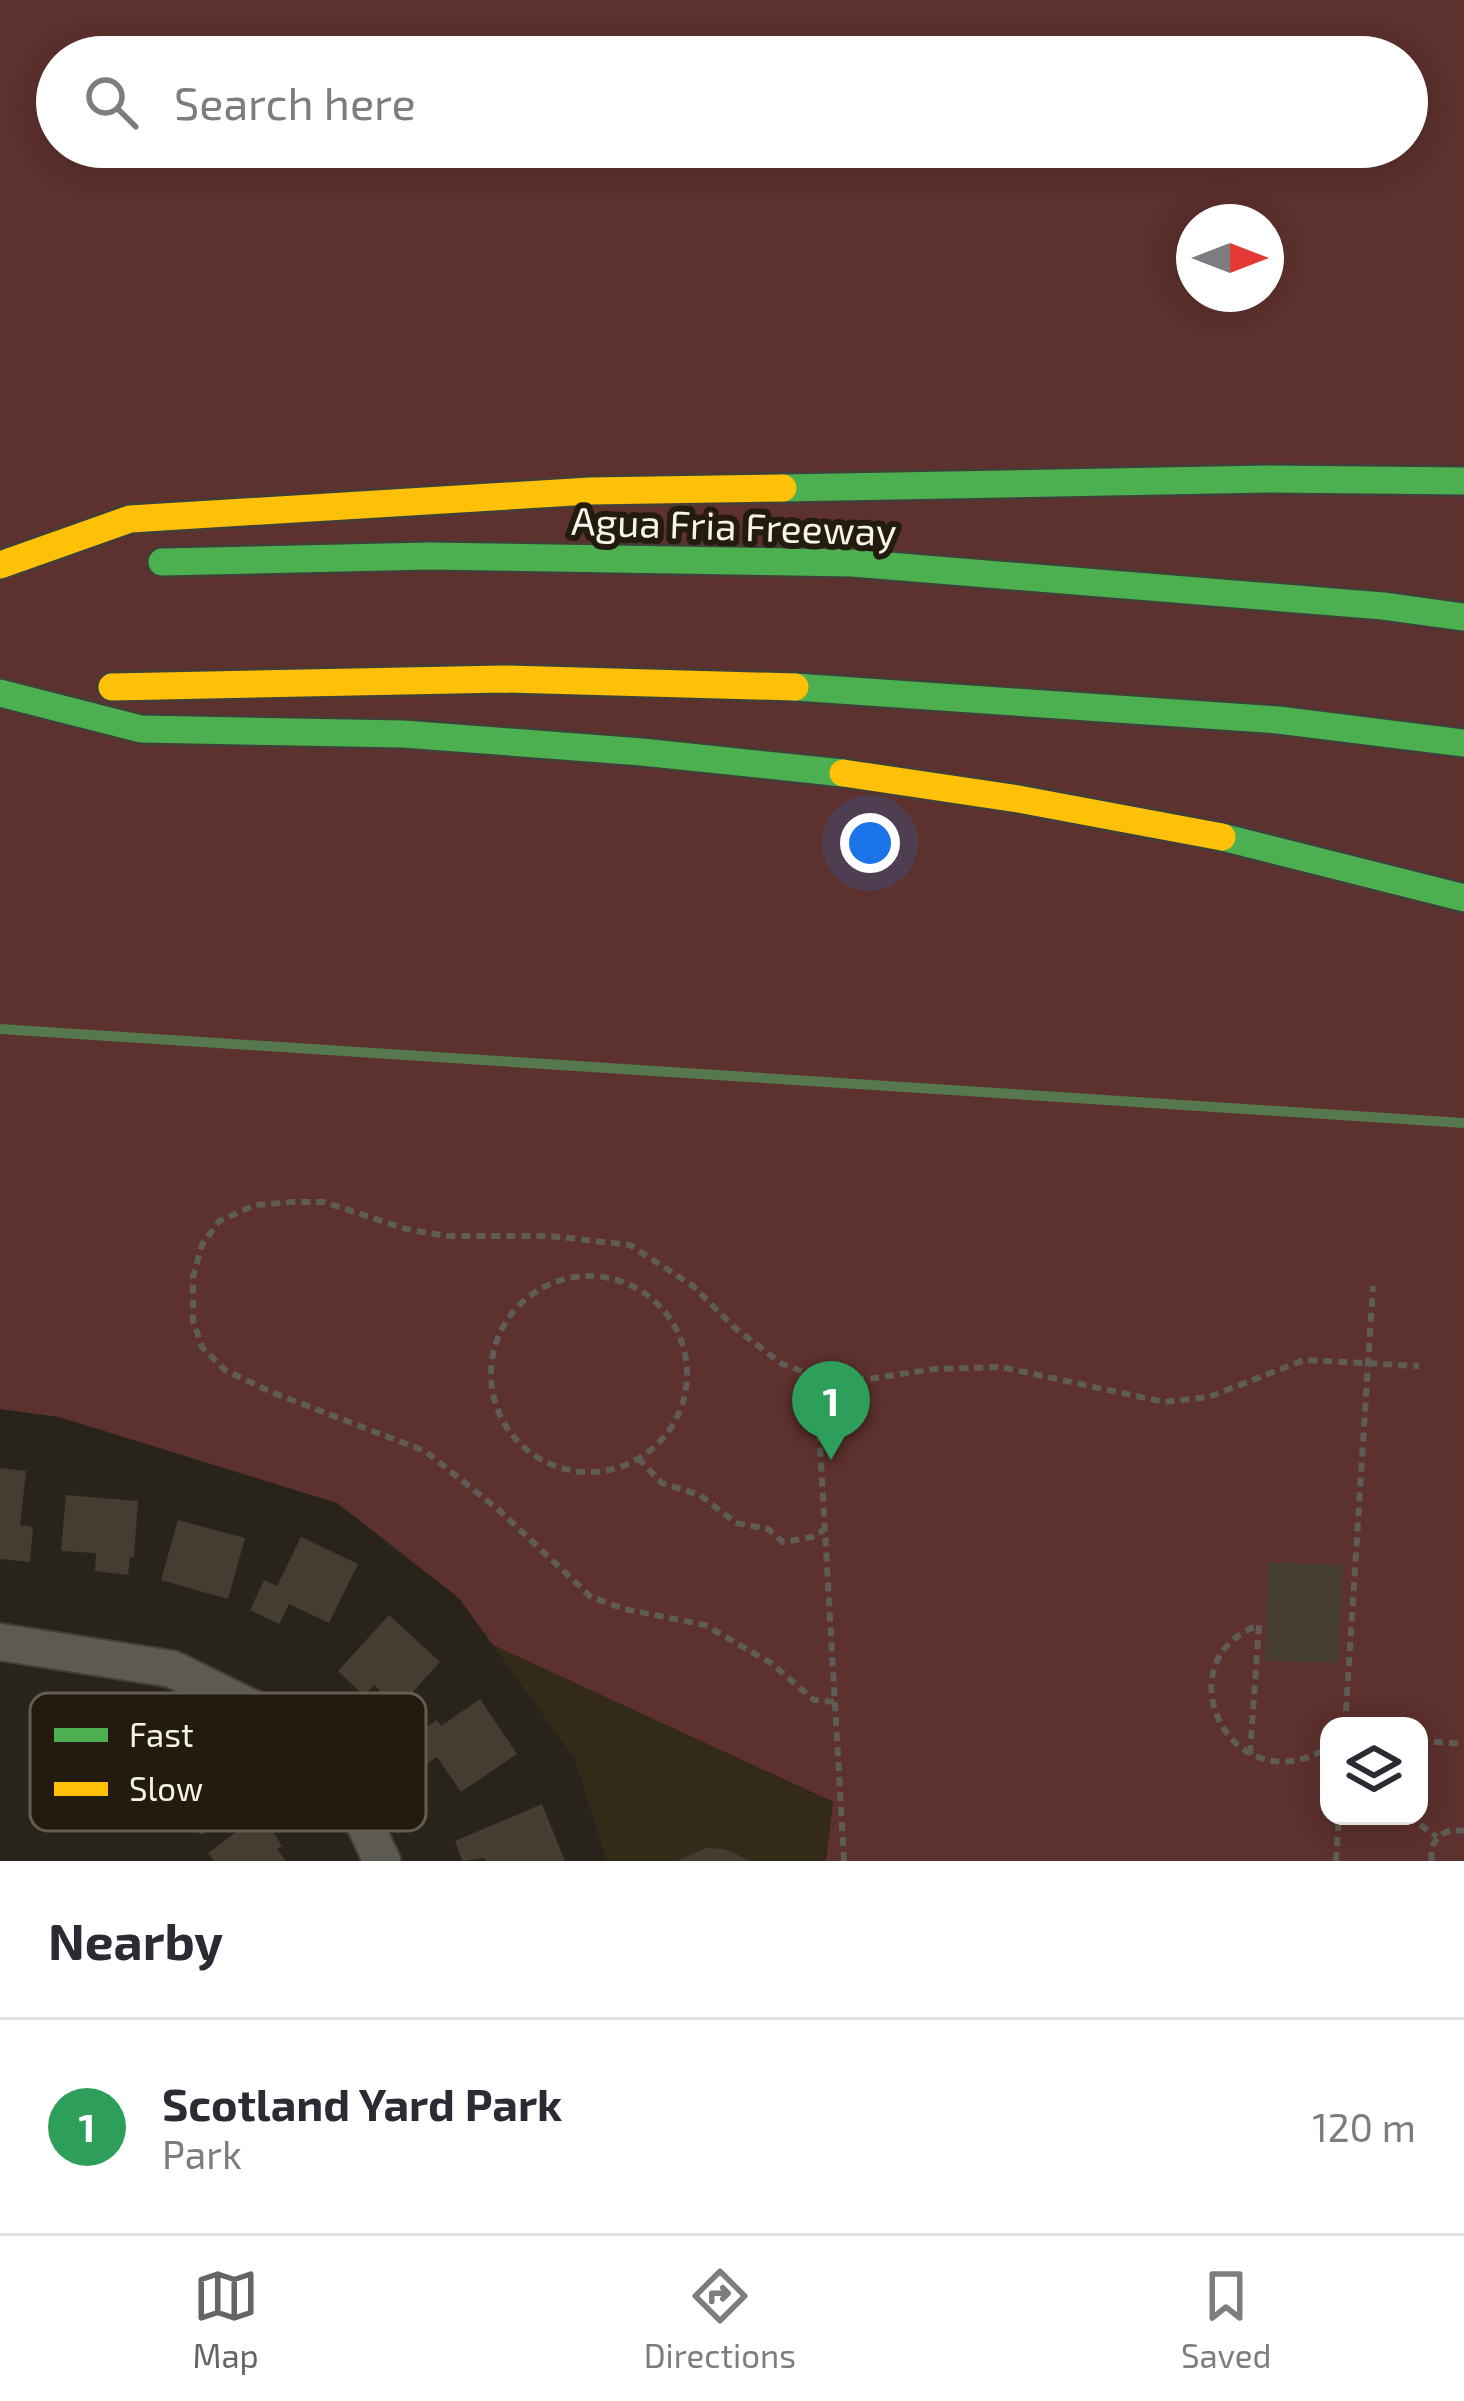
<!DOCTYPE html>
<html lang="en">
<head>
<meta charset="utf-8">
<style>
	body { margin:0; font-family:"Exo 2",sans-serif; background:#f2f2f3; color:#2b2b33 }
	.controls { position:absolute; right:36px; bottom:36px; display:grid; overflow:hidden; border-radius:24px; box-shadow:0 6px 30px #0003 }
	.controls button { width:108px; height:108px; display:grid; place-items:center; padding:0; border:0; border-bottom:3px solid #e1e1e2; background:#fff; color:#2b2b33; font:60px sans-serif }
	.compass { position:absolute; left:1176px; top:204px; width:108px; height:108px; border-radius:50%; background:#fff; box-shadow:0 6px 30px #0003; rotate:90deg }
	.you { position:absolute; left:870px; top:843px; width:42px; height:42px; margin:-30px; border:9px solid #fff; border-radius:50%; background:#1a73e8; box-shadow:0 0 0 18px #1a73e833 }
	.badge { display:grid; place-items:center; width:78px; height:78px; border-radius:50%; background:#666565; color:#fff; font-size:39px; font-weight:700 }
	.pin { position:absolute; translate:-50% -99px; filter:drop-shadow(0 3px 6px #0008) }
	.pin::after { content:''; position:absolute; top:63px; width:42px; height:36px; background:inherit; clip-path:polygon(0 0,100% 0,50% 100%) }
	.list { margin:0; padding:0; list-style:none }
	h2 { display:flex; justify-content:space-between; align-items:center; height:156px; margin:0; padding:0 48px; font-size:51px }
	h2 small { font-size:39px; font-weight:400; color:#7c7c81 }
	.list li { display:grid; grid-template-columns:78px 1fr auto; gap:36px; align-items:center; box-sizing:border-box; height:216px; padding:0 48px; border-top:3px solid #e1e1e2 }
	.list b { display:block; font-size:45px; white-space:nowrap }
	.list p { margin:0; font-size:39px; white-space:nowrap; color:#7c7c81 }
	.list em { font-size:39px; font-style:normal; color:#7c7c81 }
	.icon { flex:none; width:66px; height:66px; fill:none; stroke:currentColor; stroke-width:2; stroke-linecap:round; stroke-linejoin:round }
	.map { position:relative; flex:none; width:1464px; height:1861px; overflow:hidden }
	.search { position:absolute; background:#fff; box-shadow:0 6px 30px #0003; left:36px; right:36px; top:36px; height:132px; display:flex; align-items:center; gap:30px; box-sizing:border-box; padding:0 42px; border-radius:66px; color:#7c7c81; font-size:45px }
	.sheet { height:372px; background:#fff }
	nav { display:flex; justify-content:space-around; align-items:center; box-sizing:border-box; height:168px; border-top:3px solid #e1e1e2; background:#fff; font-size:33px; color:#7c7c81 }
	nav a { display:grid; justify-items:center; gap:6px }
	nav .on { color:#666565 }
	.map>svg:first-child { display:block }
	.built { fill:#342a18 }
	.green { fill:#5d312d; fill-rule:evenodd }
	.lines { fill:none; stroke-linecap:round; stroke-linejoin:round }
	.stream { stroke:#56784e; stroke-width:10 }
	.building { fill:#453c32 }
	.street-casing { stroke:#423f39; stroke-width:40 }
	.fast-casing { stroke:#423f39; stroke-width:32 }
	.slow-casing { stroke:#423f39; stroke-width:32 }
	.path { stroke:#5f5c56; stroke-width:6; stroke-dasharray:9 6; stroke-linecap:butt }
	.street { stroke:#5d5a53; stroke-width:36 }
	.fast { stroke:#4caf50; stroke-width:27 }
	.slow { stroke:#ffc107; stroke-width:27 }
	.labels { text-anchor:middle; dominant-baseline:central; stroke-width:12; stroke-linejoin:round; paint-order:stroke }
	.street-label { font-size:39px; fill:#f8f3ea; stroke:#231c0e }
	.key { fill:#231c0e; stroke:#635c50; stroke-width:3 }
	.key-label { font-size:33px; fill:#f8f3ea }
</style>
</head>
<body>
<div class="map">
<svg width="1464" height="1861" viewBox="0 0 1464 1861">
	<rect width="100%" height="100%" fill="#28241c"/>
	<!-- built -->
	<path class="built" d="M493,1645L833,1803L826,1861H607L574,1758Z"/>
	<!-- green -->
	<path class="green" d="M0,0H1464V1861H826L833,1802L493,1645L459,1598L337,1503L59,1417L0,1409ZM57,57H1407V147H57ZM1194,222H1266V294H1194ZM1329,1726H1419V1816H1329Z"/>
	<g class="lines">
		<!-- stream -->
		<path class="stream" d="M0,1029L1464,1123"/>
	</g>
	<!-- building -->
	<path class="building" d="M0,1468L26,1471L20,1525L33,1527L30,1562L0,1559Z
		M66,1495L138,1501L134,1557H130L128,1575L95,1571L96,1553L61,1551Z
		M178,1520L245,1538L228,1599L161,1580Z
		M301,1537L358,1564L329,1623L289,1604L279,1624L250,1610L264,1580L277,1586Z
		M1268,1562L1343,1565L1339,1663L1265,1661Z
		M389,1615L440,1662L398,1708L374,1685L364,1696L338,1671Z
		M480,1699L517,1754L461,1792L437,1757L426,1764L409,1739L437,1720L441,1726Z
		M174,1739L236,1777L202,1835L154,1806L169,1782L154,1773Z
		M542,1804L565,1861H486L485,1858L462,1861L455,1841Z
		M255,1818L259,1823L264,1818L282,1846L277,1849L286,1861H214L208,1853Z
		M706,1848L725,1849L750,1861H677Z"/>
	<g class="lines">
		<!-- street casing -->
		<g class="street-casing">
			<path id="street" d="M0,1642L172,1669L288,1726L349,1791L382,1861"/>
		</g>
		<!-- fast casing -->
		<g class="fast-casing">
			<path id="fast" d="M783,488L1268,479L1464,481
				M162,562L429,556L852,563L1383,606L1464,617
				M795,687L1278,720L1464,743
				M0,693L141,729L403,734L642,752L843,773
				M1222,837L1464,898"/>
		</g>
		<!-- slow casing -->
		<g class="slow-casing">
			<path id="slow" d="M0,565L130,519L590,491L783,488
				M112,687L504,679L795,687
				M843,773L1018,799L1222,837"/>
		</g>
		<!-- path -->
		<path class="path" d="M491 1374a98 98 0 1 1 196 0a98 98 0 1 1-196 0Z
			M816,1376L782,1364L735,1328L693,1286L630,1245L550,1236H446L406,1229L324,1202H291L255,1205L219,1221L202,1245L193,1277V1321L202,1347L225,1370L271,1392L425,1451L499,1510L591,1597L624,1609L705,1625L771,1663L814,1700L835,1702
			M638,1458L662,1483L700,1495L736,1523L768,1529L783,1542L812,1537L824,1530
			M1345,1726L1373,1286
			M1419,1741L1464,1744
			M1250,1754L1259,1625C1160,1661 1231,1808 1329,1747
			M1408,1816L1437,1837
			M844,1861L816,1376L869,1379L934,1369L1001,1367L1164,1402L1209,1397L1304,1360L1419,1366
			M1336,1861L1339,1816
			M1432,1861C1428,1840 1444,1827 1464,1831"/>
		<!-- street -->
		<use href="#street" class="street"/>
		<!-- fast -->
		<use href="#fast" class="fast"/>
		<!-- slow -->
		<use href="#slow" class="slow"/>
	</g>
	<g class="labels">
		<!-- street labels -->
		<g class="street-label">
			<text transform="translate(734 525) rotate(2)">Agua Fria Freeway</text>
		</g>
	</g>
	<!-- legend -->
	<rect x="30" y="1693" width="396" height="138" rx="18" class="key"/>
	<rect x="54" y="1728" width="54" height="14" fill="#4caf50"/>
	<rect x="54" y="1782" width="54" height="14" fill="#ffc107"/>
	<g class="key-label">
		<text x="129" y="1747">Fast</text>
		<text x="129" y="1801">Slow</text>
	</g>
</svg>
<div class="controls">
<button><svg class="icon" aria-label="layers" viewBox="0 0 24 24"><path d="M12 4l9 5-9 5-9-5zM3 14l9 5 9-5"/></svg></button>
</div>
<svg class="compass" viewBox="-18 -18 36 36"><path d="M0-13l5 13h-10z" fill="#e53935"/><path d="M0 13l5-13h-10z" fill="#7c7c81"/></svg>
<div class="you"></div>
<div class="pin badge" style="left:831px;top:1460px;background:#2e9e5b">1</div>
<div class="search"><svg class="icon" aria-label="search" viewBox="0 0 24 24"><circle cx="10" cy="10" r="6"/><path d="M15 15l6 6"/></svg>Search here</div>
</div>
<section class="sheet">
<h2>Nearby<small></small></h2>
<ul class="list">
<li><span class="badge" style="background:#2e9e5b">1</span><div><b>Scotland Yard Park</b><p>Park</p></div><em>120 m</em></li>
</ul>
</section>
<nav>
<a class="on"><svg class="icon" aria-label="map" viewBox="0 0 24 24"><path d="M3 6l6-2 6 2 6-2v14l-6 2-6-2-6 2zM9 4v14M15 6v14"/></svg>Map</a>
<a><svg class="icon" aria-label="directions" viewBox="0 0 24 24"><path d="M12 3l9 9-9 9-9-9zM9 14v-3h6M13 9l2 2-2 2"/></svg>Directions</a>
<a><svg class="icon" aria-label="saved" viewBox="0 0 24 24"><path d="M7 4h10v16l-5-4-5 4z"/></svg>Saved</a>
</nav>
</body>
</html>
